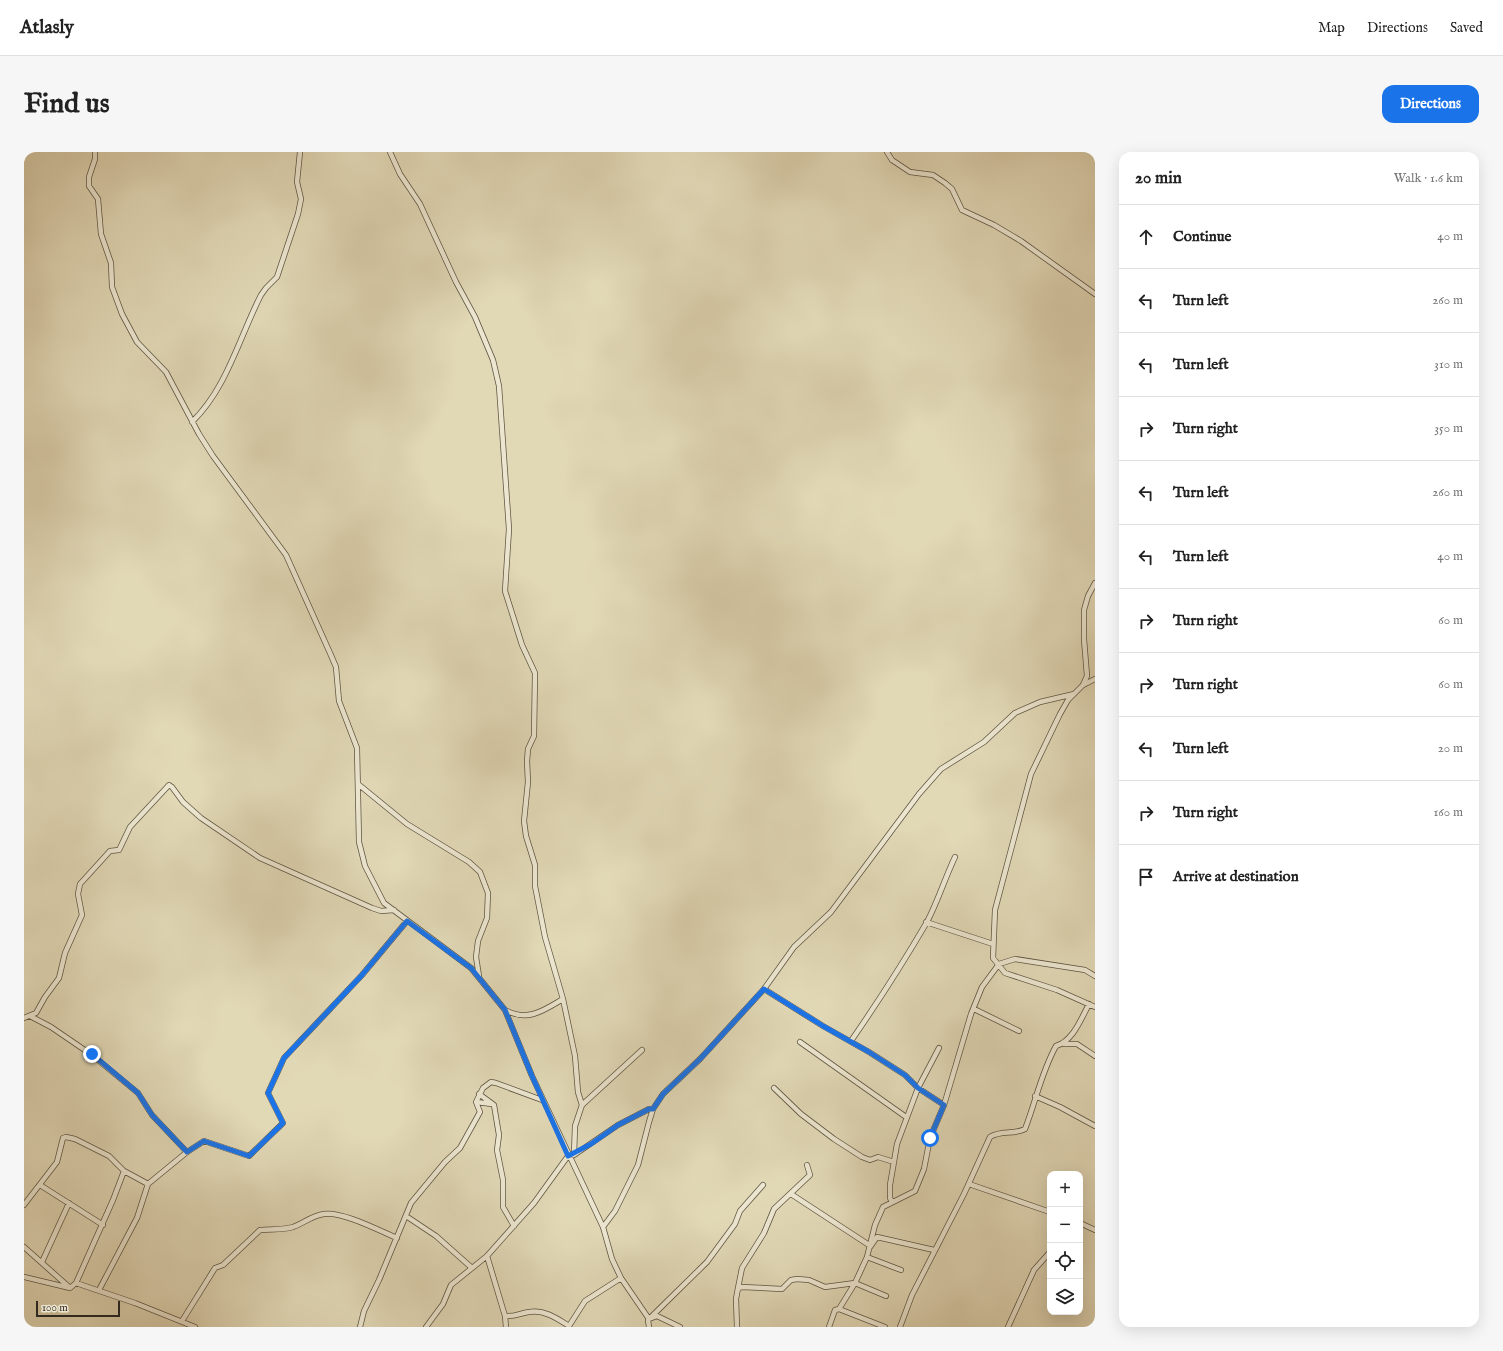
<!DOCTYPE html>
<html lang="en">
<head>
<meta charset="utf-8">
<style>
	body { margin:0; font-family:"IM FELL English",serif; background:#f6f6f6; color:#222 }
	.controls { position:absolute; right:12px; bottom:12px; display:grid; overflow:hidden; border-radius:8px; box-shadow:0 4px 16px #0002 }
	.controls button { width:36px; height:36px; display:grid; place-items:center; padding:0; border:0; border-bottom:1px solid #e0e0e0; background:#fff; color:#222; font:20px sans-serif }
	.scale { position:absolute; left:12px; bottom:10px; width:84px; box-sizing:border-box; padding-left:4px; border:2px solid #33291d; border-top:0; font-size:11px; line-height:14px; white-space:nowrap; color:#33291d; -webkit-text-stroke:3px #ece6d0; paint-order:stroke }
	.stop { position:absolute; width:12px; height:12px; margin:-9px; border:3px solid #1a73e8; border-radius:50%; background:#fff }
	.stop.end { background:#1a73e8; border-color:#fff; box-shadow:0 1px 4px #0008 }
	.list { margin:0; padding:0; list-style:none }
	h2 { display:flex; justify-content:space-between; align-items:center; height:52px; margin:0; padding:0 16px; font-size:17px }
	h2 small { font-size:13px; font-weight:400; color:#767676 }
	.list li { display:grid; grid-template-columns:26px 1fr auto; gap:12px; align-items:center; box-sizing:border-box; height:64px; padding:0 16px; border-top:1px solid #e0e0e0 }
	.list b { display:block; font-size:15px; white-space:nowrap }
	.list em { font-size:13px; font-style:normal; color:#767676 }
	.icon { flex:none; width:22px; height:22px; fill:none; stroke:currentColor; stroke-width:2; stroke-linecap:round; stroke-linejoin:round }
	.map { position:relative; flex:none; width:1071px; height:1175px; overflow:hidden; border-radius:12px }
	header { display:flex; align-items:center; gap:24px; box-sizing:border-box; height:56px; padding:0 20px; background:#fff; border-bottom:1px solid #e0e0e0 }
	header strong { font-size:19px }
	nav { display:flex; gap:22px; margin-inline-start:auto; font-size:14px }
	.intro { display:flex; align-items:center; justify-content:space-between; box-sizing:border-box; height:96px; padding:0 24px }
	h1 { margin:0; font-size:28px }
	.button { padding:10px 18px; border-radius:12px; background:#1a73e8; color:#fff; font-size:14px; font-weight:700 }
	main { display:flex; gap:24px; padding:0 24px }
	aside { flex:1; background:#fff; border-radius:12px; box-shadow:0 4px 16px #0002 }
	.map>svg:first-child { display:block }
	.lines { fill:none; stroke-linecap:round; stroke-linejoin:round }
	.street-casing { stroke:#5e5543; stroke-width:6 }
	.street { stroke:#ece6d0; stroke-width:4.5 }
	.route { stroke:#1a73e8; stroke-width:5 }
</style>
</head>
<body>
<header>
<strong>Atlasly</strong>
<nav><a>Map</a><a>Directions</a><a>Saved</a></nav>
</header>
<div class="intro"><h1>Find us</h1><a class="button">Directions</a></div>
<main>
<div class="map">
<svg width="1071" height="1175" viewBox="0 0 1071 1175">
	<rect width="100%" height="100%" fill="#e1d8b6"/>
	<filter id="stains"><feTurbulence type="fractalNoise" baseFrequency=".005" numOctaves="4"/><feColorMatrix values="0 0 0 0 .2 0 0 0 0 .09 0 0 0 0 .02 0 0 0 .5 -.17"/></filter>
	<radialGradient id="worn" r=".72"><stop offset=".6" stop-color="#630" stop-opacity="0"/><stop offset="1" stop-color="#630" stop-opacity=".3"/></radialGradient>
	<g class="lines">
		<!-- street casing -->
		<g class="street-casing">
			<path id="street" d="M71,0V7L65,25V34L74,47L77,82L87,111L88,135L98,162L113,190L142,220L175,282L189,304L262,403L306,501L312,515L315,549L333,596L335,690L341,714L360,751L447,816L481,858L508,924L579,1075L588,1107L597,1126L625,1167L624,1168L625,1175
				M366,0L376,22L396,52L432,130L451,165L469,208L475,234L485,377L481,439L498,493L511,521L510,584L504,597L503,609L504,630L500,669L502,684L511,713V734L521,785L539,847L551,904L554,940L558,953L551,974L550,1003L544,1004L510,1051L463,1104L427,1133L419,1152L402,1175
				M863,0L868,8L886,20L909,23L921,31L928,37L938,58L970,73L997,89L1071,142
				M168,270C203,236 215,186 237,143L242,136L253,125L274,62L277,47L273,30L276,0
				M1071,431L1064,444L1060,458V487L1063,524L1059,533L1044,548L1036,562L1007,622L971,758L969,806L981,821L1033,838L1071,855
				M1059,533L1071,527
				M334,632L383,672L445,710L456,720L464,741L463,766L454,789L452,805L455,824
				M902,770L969,792
				M740,837L799,874L845,900L881,923L894,936L920,953
				M950,857L995,879
				M481,858C504,870 519,859 539,847
				M6,864L27,875L68,903L114,941L128,963L163,1000
				M0,866L12,861L21,845L35,826L41,801L58,763L54,742L56,732L86,699L95,698L106,675L145,633L148,635L159,650L177,666L236,706L348,756L357,759L370,758
				M827,889C854,850 879,811 903,770C914,749 921,726 931,705
				M776,890L882,965
				M1040,892H1053L1071,904
				M750,936L777,962L810,987L838,1005L846,1008L854,1005L870,1010
				M455,942L470,953L475,983L473,998L479,1028V1055L490,1074
				M1011,944L1036,955L1071,974
				M452,950L468,952
				M558,953L618,898
				M550,1003L594,973L625,957H629
				M124,1032L163,1000L180,989L225,1004L259,971L244,941L260,906L338,823L383,769
				M945,1032L1026,1060
				M16,1033L79,1073
				M767,1042L845,1093
				M868,1050L866,1046V1033L873,992L894,936L915,896
				M0,1053L33,1010L39,986L42,985L51,987L85,1004L100,1019L124,1032L113,1066L75,1138
				M382,1064L412,1084L448,1116
				M1056,1071L1071,1078
				M579,1075L591,1059L614,1013L625,970L629,957L639,942L676,907L740,837L770,795L807,760L895,642L917,617L960,590L991,561L1016,550L1050,542
				M0,1095L45,1135
				M846,1095L853,1085L910,1098
				M463,1104L481,1164L482,1175
				M843,1105L877,1118
				M18,1110L45,1051
				M0,1125L46,1136L52,1131L111,1151L171,1175
				M52,1131L89,1048L100,1019
				M714,1136L718,1116L740,1081L750,1057L786,1023L783,1013
				M815,1157L831,1131L843,1105L851,1073L859,1055L891,1039L900,1017L906,986L920,953L947,862L958,835L975,812L991,807L1061,818L1071,824
				M481,1164C491,1165 496,1161 505,1160C520,1157 534,1167 545,1174L561,1149L597,1126
				M158,1169L191,1116L199,1113L236,1078C246,1077 260,1078 269,1075C280,1071 289,1063 300,1062C318,1059 356,1079 373,1086
				M336,1175L340,1159L355,1128L387,1051L421,1010L436,996L456,960L452,950L459,936L467,930L472,931L518,948
				M656,1175L633,1164L625,1167L683,1110L711,1072L716,1059L739,1033
				M713,1175L712,1147L714,1136L718,1135L758,1137L767,1128L773,1127L785,1128L801,1135L831,1131L862,1144
				M805,1175L811,1158L815,1157L861,1175
				M876,1175L888,1143L940,1042L966,985C977,978 990,983 1001,977C1012,949 1017,921 1032,894C1049,889 1057,867 1065,852
				M984,1175L1010,1118L1026,1100"/>
		</g>
		<!-- street -->
		<use href="#street" class="street"/>
	</g>
	<g class="lines">
		<!-- route -->
		<path class="route" d="M68,902L114,941L128,963L163,1000L180,989L225,1004L259,971L244,941L260,906L338,823L383,769L447,816L481,858L508,924L544,1004L567,992L594,973L625,957H629L639,942L676,907L740,837L799,874L845,900L881,923L894,936L920,953L906,986"/>
	</g>
	<rect width="100%" height="100%" filter="url(#stains)"/>
	<rect width="100%" height="100%" fill="url(#worn)"/>
</svg>
<div class="controls">
<button>+</button>
<button>−</button>
<button><svg class="icon" aria-label="locate" viewBox="0 0 24 24"><circle cx="12" cy="12" r="6"/><path d="M12 2v4M12 18v4M2 12h4M18 12h4"/></svg></button>
<button><svg class="icon" aria-label="layers" viewBox="0 0 24 24"><path d="M12 4l9 5-9 5-9-5zM3 14l9 5 9-5"/></svg></button>
</div>
<div class="scale">100 m</div>
<div class="stop" style="left:906px;top:986px"></div>
<div class="stop end" style="left:68px;top:902px"></div>
</div>
<aside>
<h2>20 min<small>Walk · 1.6 km</small></h2>
<ul class="list">
<li><svg class="icon" aria-label="ahead" viewBox="0 0 24 24"><path d="M12 20V5M6 11l6-6 6 6"/></svg><div><b>Continue</b></div><em>40 m</em></li>
<li><svg class="icon" aria-label="left" viewBox="0 0 24 24"><path d="M17 20v-9H6M10 6l-5 5 5 5"/></svg><div><b>Turn left</b></div><em>260 m</em></li>
<li><svg class="icon" aria-label="left" viewBox="0 0 24 24"><path d="M17 20v-9H6M10 6l-5 5 5 5"/></svg><div><b>Turn left</b></div><em>310 m</em></li>
<li><svg class="icon" aria-label="right" viewBox="0 0 24 24"><path d="M7 20v-9h11M14 6l5 5-5 5"/></svg><div><b>Turn right</b></div><em>350 m</em></li>
<li><svg class="icon" aria-label="left" viewBox="0 0 24 24"><path d="M17 20v-9H6M10 6l-5 5 5 5"/></svg><div><b>Turn left</b></div><em>260 m</em></li>
<li><svg class="icon" aria-label="left" viewBox="0 0 24 24"><path d="M17 20v-9H6M10 6l-5 5 5 5"/></svg><div><b>Turn left</b></div><em>40 m</em></li>
<li><svg class="icon" aria-label="right" viewBox="0 0 24 24"><path d="M7 20v-9h11M14 6l5 5-5 5"/></svg><div><b>Turn right</b></div><em>60 m</em></li>
<li><svg class="icon" aria-label="right" viewBox="0 0 24 24"><path d="M7 20v-9h11M14 6l5 5-5 5"/></svg><div><b>Turn right</b></div><em>60 m</em></li>
<li><svg class="icon" aria-label="left" viewBox="0 0 24 24"><path d="M17 20v-9H6M10 6l-5 5 5 5"/></svg><div><b>Turn left</b></div><em>20 m</em></li>
<li><svg class="icon" aria-label="right" viewBox="0 0 24 24"><path d="M7 20v-9h11M14 6l5 5-5 5"/></svg><div><b>Turn right</b></div><em>160 m</em></li>
<li><svg class="icon" aria-label="arrive" viewBox="0 0 24 24"><path d="M6 21V4h12l-3 4 3 4H6"/></svg><div><b>Arrive at destination</b></div></li>
</ul>
</aside>
</main>
</body>
</html>
